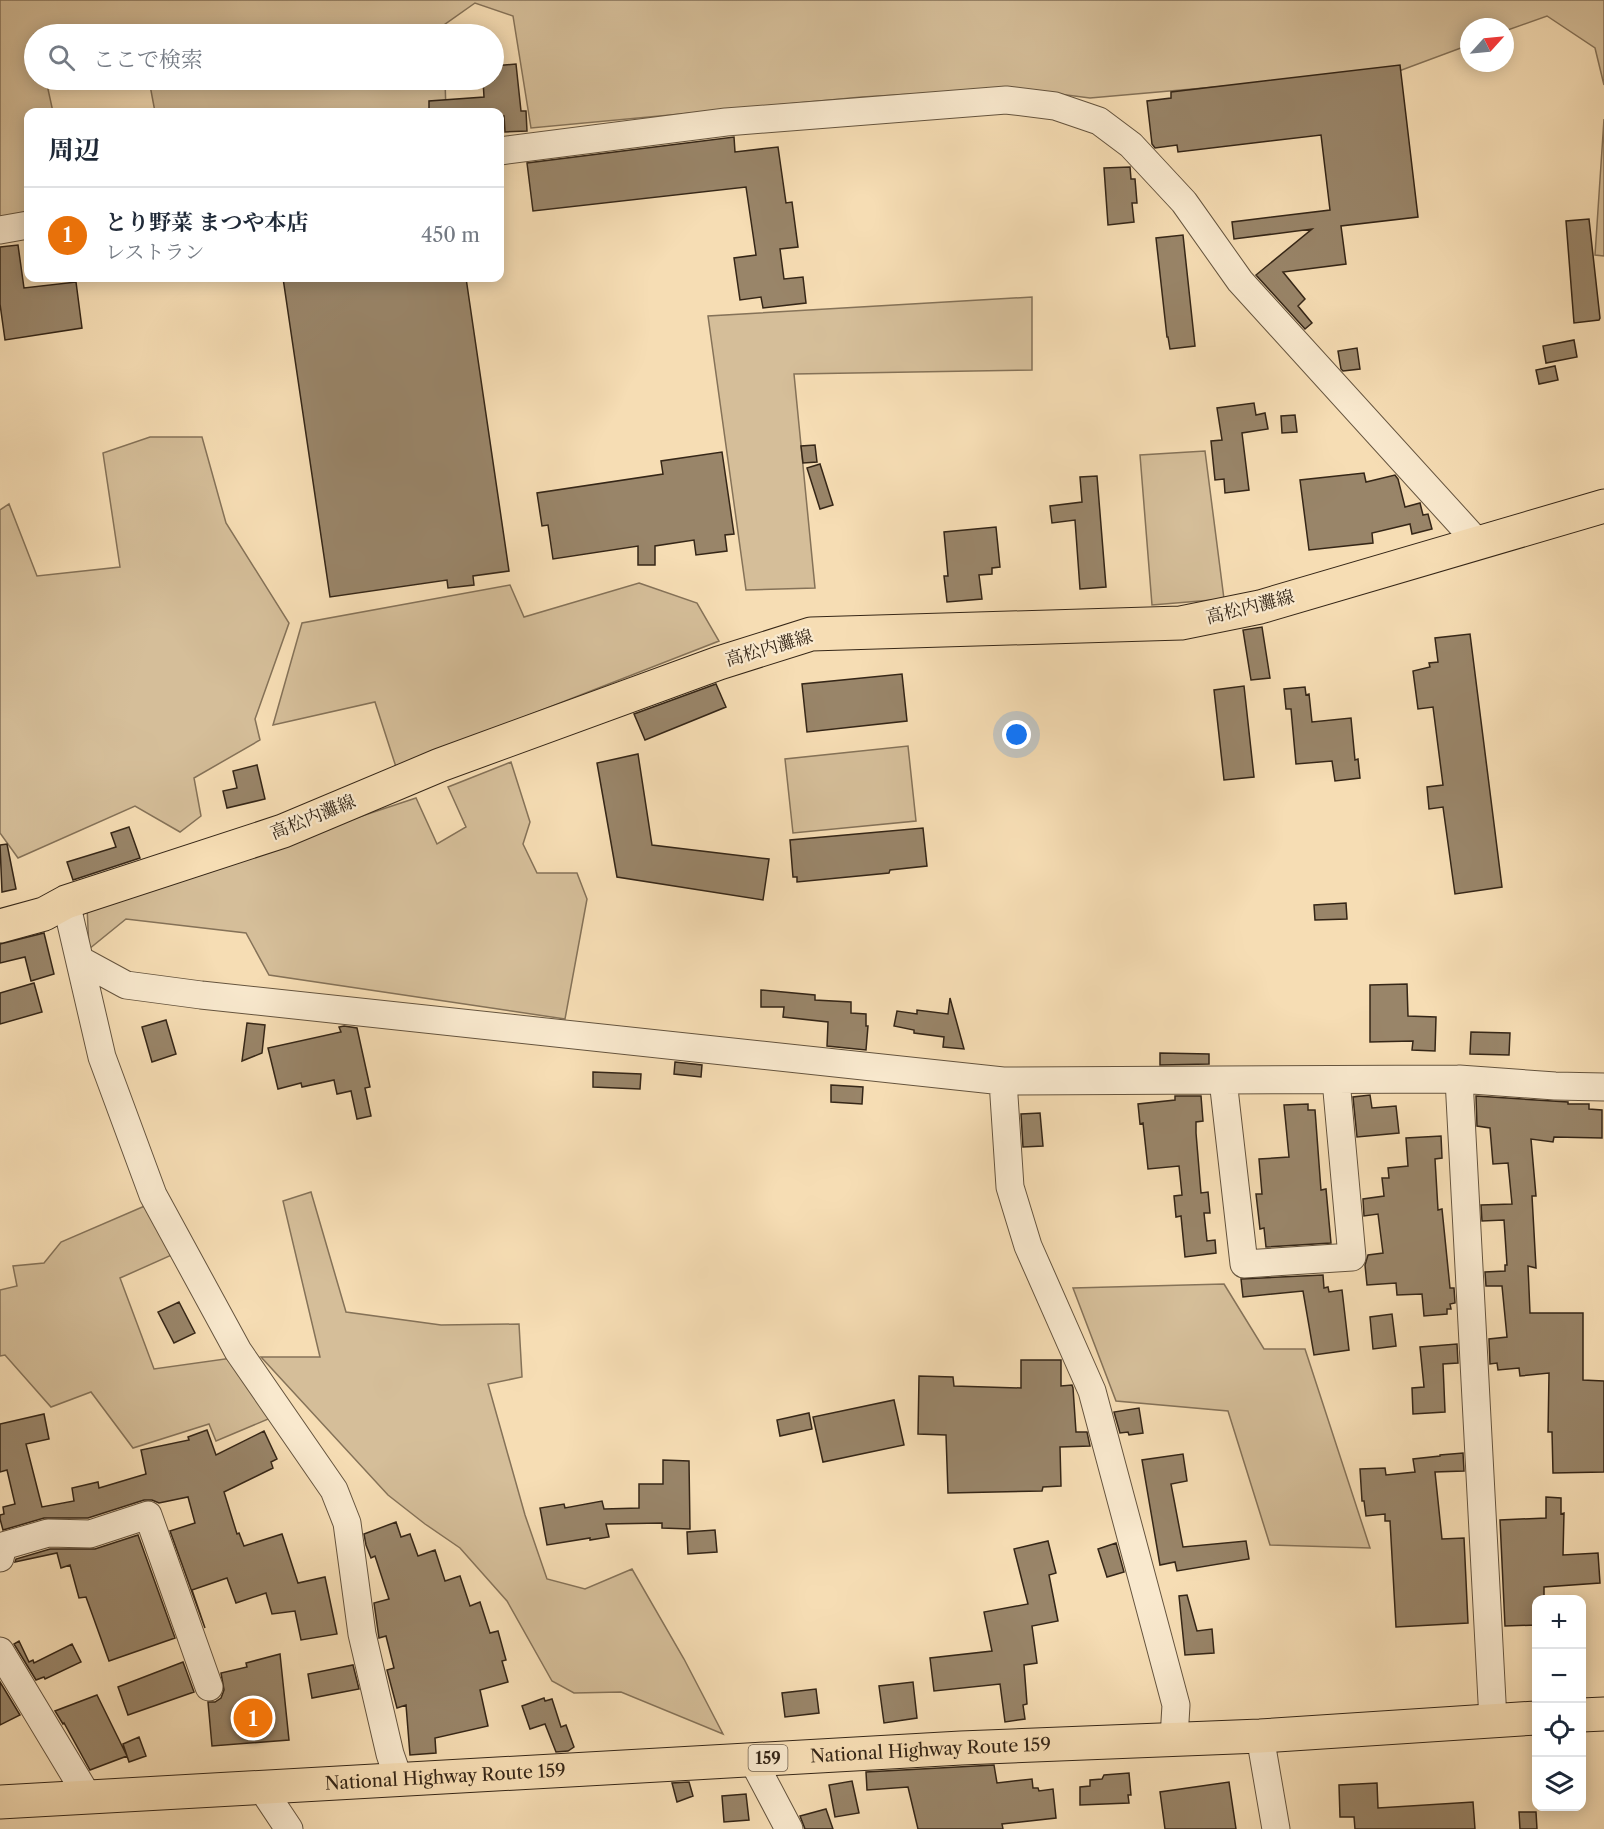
<!DOCTYPE html>
<html lang="ja">
<head>
<meta charset="utf-8">
<style>
	body { margin:0; font-family:"Libre Caslon Text","Noto Serif JP",serif; background:#f2f2f3; color:#1f2937 }
	.controls { position:absolute; right:18px; bottom:18px; display:grid; overflow:hidden; border-radius:12px; box-shadow:0 3px 15px #0003 }
	.controls button { width:54px; height:54px; display:grid; place-items:center; padding:0; border:0; border-bottom:2px solid #e0e1e3; background:#fff; color:#1f2937; font:30px sans-serif }
	.compass { position:absolute; left:1460px; top:18px; width:54px; height:54px; border-radius:50%; background:#fff; box-shadow:0 3px 15px #0003; rotate:63deg }
	.you { position:absolute; left:1017px; top:735px; width:21px; height:21px; margin:-15px; border:4px solid #fff; border-radius:50%; background:#1a73e8; box-shadow:0 0 0 9px #1a73e833 }
	.badge { display:grid; place-items:center; width:39px; height:39px; border-radius:50%; background:#8f2418; color:#fff; font-size:20px; font-weight:700 }
	.pin { position:absolute; translate:-50% -50%; border:3px solid #fff; box-shadow:0 2px 6px #0006 }
	.list { margin:0; padding:0; list-style:none }
	h2 { display:flex; justify-content:space-between; align-items:center; height:78px; margin:0; padding:0 24px; font-size:26px }
	h2 small { font-size:20px; font-weight:400; color:#747a83 }
	.list li { display:grid; grid-template-columns:39px 1fr auto; gap:18px; align-items:center; box-sizing:border-box; height:96px; padding:0 24px; border-top:2px solid #e0e1e3 }
	.list b { display:block; font-size:22px; white-space:nowrap }
	.list p { margin:0; font-size:20px; white-space:nowrap; color:#747a83 }
	.list em { font-size:20px; font-style:normal; color:#747a83 }
	.icon { flex:none; width:33px; height:33px; fill:none; stroke:currentColor; stroke-width:2; stroke-linecap:round; stroke-linejoin:round }
	.map { position:relative; flex:none; width:1604px; height:1829px; overflow:hidden }
	.search { position:absolute; background:#fff; box-shadow:0 3px 15px #0003; left:24px; top:24px; width:480px; height:66px; display:flex; align-items:center; gap:15px; box-sizing:border-box; padding:0 21px; border-radius:33px; color:#747a83; font-size:22px }
	.panel { position:absolute; background:#fff; box-shadow:0 3px 15px #0003; left:24px; top:108px; width:480px; height:174px; border-radius:12px }
	.map>svg:first-child { display:block }
	.green { fill:#d5be99; stroke:#857258; stroke-width:1.5 }
	.building { fill:#998569; stroke:#352617; stroke-width:1.5 }
	.lines { fill:none; stroke-linecap:round; stroke-linejoin:round }
	.minor-casing { stroke:#65543e; stroke-width:29 }
	.major-casing { stroke:#352617; stroke-width:35 }
	.highway-casing { stroke:#352617; stroke-width:35 }
	.minor { stroke:#f9e9ce; stroke-width:27 }
	.major { stroke:#f6ddb4; stroke-width:33 }
	.highway { stroke:#f6ddb4; stroke-width:33 }
	.labels { text-anchor:middle; dominant-baseline:central; stroke-width:4.5; stroke-linejoin:round; paint-order:stroke }
	.shield { fill:#f9e9ce; stroke:#70604e; stroke-width:1.5 }
	.shield-label { font-size:16px; font-weight:bold; fill:#352617 }
	.street-label { font-size:18px; fill:#352617; stroke:#f9e9ce }
</style>
</head>
<body>
<div class="map">
<svg width="1604" height="1829" viewBox="0 0 1604 1829">
	<rect width="100%" height="100%" fill="#f6ddb4"/>
	<filter id="stains"><feTurbulence type="fractalNoise" baseFrequency=".00333" numOctaves="4"/><feColorMatrix values="0 0 0 0 .2 0 0 0 0 .09 0 0 0 0 .02 0 0 0 .5 -.17"/></filter>
	<radialGradient id="worn" r=".72"><stop offset=".6" stop-color="#630" stop-opacity="0"/><stop offset="1" stop-color="#630" stop-opacity=".3"/></radialGradient>
	<!-- green -->
	<path class="green" d="M0,0H1604V85L1595,48L1547,16L1505,31V27H1469V45L1399,71L1090,98L1013,88L862,97L531,128L513,16L475,3L444,25V34H34V80H46L53,112H28V213L0,217Z
		M149,80H445L446,112H155Z
		M1604,119V256L1595,255Z
		M1032,297V370L794,374L815,588L746,590L708,316Z
		M150,437H202L226,523L289,623L255,719L260,740L194,778L201,816L180,832L135,806L18,858L0,833V510L9,504L37,576L120,567L103,453Z
		M1205,451L1224,599L1152,605L1140,455Z
		M639,583L697,603L719,641L396,767L375,702L273,725L302,623L510,585L524,617Z
		M908,746L916,821L793,833L785,759Z
		M511,762L530,822L523,844L537,873H577L587,899L565,1019L269,975L246,933L126,919L89,949L87,907L416,798L437,844L466,827L448,787Z
		M311,1192L346,1312L441,1325L519,1324L522,1377L488,1384L525,1515L547,1579L585,1589L632,1569L684,1659L723,1734L621,1692L574,1693L552,1681L507,1601L460,1548L425,1524L388,1495L261,1357H320L283,1201Z
		M147,1205L174,1254L120,1278L154,1369L232,1358L273,1417L216,1441L209,1424L133,1448L91,1392L51,1407L5,1355L0,1356V1290L17,1286L13,1266L44,1263L61,1242Z
		M1224,1284L1264,1349H1305L1370,1548L1270,1545L1228,1411L1116,1401L1073,1288Z"/>
	<!-- building -->
	<path class="building" d="M516,64L521,111H526L527,131L505,132L504,116H500V112H429V101L484,97L483,80H494V66Z
		M1400,65L1418,217L1341,226L1346,264L1283,272L1305,299L1298,306L1312,323L1305,329L1256,275L1312,229L1234,239L1232,222L1330,210L1321,135L1178,152L1177,145L1155,148L1152,144L1147,101L1171,98V92Z
		M734,137L735,152L778,147L786,203L792,202L798,247L780,249L784,279L803,277L806,303L763,308L761,297L740,300L734,258L756,255L746,187L533,211L527,163Z
		M1130,167L1131,179H1135L1137,203H1132L1134,222L1108,225L1104,168Z
		M1589,219L1600,318L1599,320L1574,323L1566,221Z
		M1183,235L1195,346L1170,349L1168,337H1167L1156,238Z
		M18,245L24,288L76,282L82,328L5,340L0,304V247Z
		M283,278H466L509,571L473,576L474,585L448,588L447,580L330,597Z
		M1574,340L1577,357L1546,363L1543,346Z
		M1357,348L1360,369L1343,371L1341,369L1338,351Z
		M1555,366L1558,380L1539,384L1536,370Z
		M1254,403L1256,415L1265,413L1268,429L1242,433L1249,490L1225,493L1224,479L1215,480L1211,441L1222,440L1217,408Z
		M1295,415L1297,432L1282,433L1281,416Z
		M815,445L817,462L803,463L801,446Z
		M722,452L734,534L725,535L727,551L696,555L694,540L655,546V565H638V546L553,559L548,525L542,526L537,493L663,474L661,461Z
		M820,464L833,505L820,509L807,468Z
		M1364,473L1366,482L1395,475L1398,479L1405,507L1420,503L1423,515L1428,514L1432,529L1412,534L1410,524L1372,533L1373,543L1309,550L1300,480Z
		M1097,476L1106,587L1080,589L1075,520L1052,523L1050,506L1082,502L1080,477Z
		M996,527L1000,567L992,568V574L979,575L982,599L947,602L944,576H948L944,532Z
		M1262,627L1270,678L1251,680L1243,630Z
		M1470,634L1502,887L1455,894L1443,807L1429,809L1427,787L1443,785L1433,707L1418,709L1413,671L1430,667L1429,663L1438,662L1435,638Z
		M902,674L907,721L807,732L802,684Z
		M716,684L726,707L645,740L634,714Z
		M1244,686L1254,777L1224,780L1214,690Z
		M1305,687L1306,695L1309,694L1312,722L1351,718L1355,760L1358,759L1360,778L1335,781L1332,761L1296,764L1291,709H1286L1284,689Z
		M638,754L652,845L769,859L763,900L617,877L597,763Z
		M257,765L265,799L227,808L223,791L237,788L233,771Z
		M129,827L140,858L73,880L67,862L116,847L111,833Z
		M923,828L927,866L890,870L889,873L797,882V877H793L790,840Z
		M7,844L16,889L2,892L0,845Z
		M1346,903L1347,919L1315,920L1314,905Z
		M44,933L54,974L31,981L25,957L0,963V944Z
		M34,983L42,1012L0,1024V993Z
		M1407,984L1408,1016L1436,1017L1435,1051L1412,1050L1413,1041L1370,1042V985Z
		M761,990L815,995V1000L851,1002V1013L866,1014V1026H868L866,1050L827,1046L828,1022L783,1017L784,1007H761Z
		M950,998L964,1049L943,1047L944,1037L914,1033V1030L894,1026L897,1011L917,1014V1010L948,1014Z
		M166,1020L176,1054L152,1062L142,1027Z
		M247,1023L265,1025L262,1053L242,1061Z
		M344,1026L357,1028L370,1087L365,1088L371,1116L357,1119L351,1091L337,1094L334,1080L302,1087L301,1083L278,1089L268,1048L341,1032L339,1027Z
		M1471,1032L1510,1033L1509,1055L1470,1054Z
		M1160,1053L1209,1054V1064L1160,1065Z
		M675,1062L702,1065L701,1077L674,1074Z
		M593,1072L641,1074L640,1089L593,1087Z
		M831,1085L863,1087L862,1104L831,1102Z
		M1370,1095L1372,1108L1396,1106L1399,1133L1357,1137L1353,1097Z
		M1175,1096H1201L1203,1121L1196,1122V1133L1201,1193L1208,1192L1210,1213H1204L1207,1241L1215,1240L1216,1253L1185,1257L1181,1216L1176,1217L1174,1196L1182,1195L1179,1166L1148,1169L1143,1123L1140,1124L1138,1104L1175,1100Z
		M1476,1096L1568,1102V1104H1589V1109L1602,1110V1138L1554,1137L1553,1142L1531,1139L1536,1196H1532L1536,1268L1528,1266L1530,1313H1583V1380L1604,1381V1472L1553,1473L1552,1432H1548L1549,1373L1520,1376L1519,1368L1498,1370L1497,1363L1490,1364L1489,1339L1507,1337L1502,1286H1486L1485,1272L1505,1271V1265H1507L1504,1220L1482,1221L1481,1205L1512,1204L1508,1163L1493,1164L1490,1128L1477,1126Z
		M1308,1104V1110H1315L1321,1190L1326,1189L1331,1243L1266,1247L1264,1228L1260,1229L1256,1194H1262L1259,1159L1289,1157L1284,1105Z
		M1040,1113L1043,1146L1023,1147L1021,1114Z
		M1441,1136L1442,1158L1435,1159L1438,1210L1442,1209L1450,1288H1454L1455,1303L1450,1304L1451,1309H1447V1314L1424,1316L1422,1294L1397,1295L1396,1283L1367,1285L1365,1265L1368,1255L1383,1253L1378,1214L1364,1216L1363,1199L1384,1196L1382,1178H1389L1388,1168L1408,1166L1406,1138Z
		M1323,1275L1324,1288L1328,1287L1329,1292L1342,1290L1349,1350L1314,1355L1303,1291L1243,1297L1241,1279Z
		M179,1302L195,1333L174,1343L158,1312Z
		M1392,1314L1396,1346L1373,1349L1370,1317Z
		M1457,1344L1458,1363L1443,1364L1445,1412L1413,1414L1412,1388L1424,1387L1420,1347Z
		M1021,1360H1061V1386L1072,1385L1073,1388L1076,1432H1087L1090,1446L1060,1447L1061,1486L1043,1487L1042,1491L948,1493L946,1435L918,1434L919,1376L953,1377L954,1386L1021,1388Z
		M894,1400L904,1445L823,1462L813,1417Z
		M1139,1408L1143,1433L1129,1435L1128,1432L1120,1433L1114,1412Z
		M809,1413L812,1429L780,1436L777,1420Z
		M44,1414L49,1439L26,1444L42,1507L74,1501L72,1488L98,1482L99,1488L146,1474L141,1450L189,1440L188,1437L207,1430L216,1455L264,1431L277,1459L271,1462L273,1468L224,1492L237,1534L239,1533L244,1546L282,1534L298,1583L325,1577L337,1634L301,1640L295,1611L272,1614L266,1593L236,1603L227,1578L192,1590L205,1628L170,1531L195,1523L188,1497L159,1503L152,1500H144L88,1518H44L3,1530L0,1519V1515L4,1514L3,1507L15,1504L7,1470L0,1472V1424Z
		M1463,1453L1464,1471L1435,1472L1442,1539L1464,1538L1468,1623L1396,1627L1390,1521H1385V1514L1366,1516L1364,1501H1362L1360,1469L1385,1468L1386,1475L1415,1472L1413,1459L1440,1456V1455Z
		M1183,1454L1187,1481L1171,1484L1183,1547L1246,1541L1249,1559L1177,1571L1175,1562L1160,1565L1142,1460Z
		M663,1460L689,1461L690,1529L662,1528V1523L606,1524L609,1537L590,1540V1538L547,1545L540,1508L564,1504L565,1508L602,1501L604,1509L639,1508V1484H663Z
		M1546,1497L1561,1498V1514L1564,1513L1563,1555L1598,1553L1600,1583L1544,1587V1599H1536V1625L1505,1626L1500,1520L1546,1518Z
		M396,1522L401,1537L410,1534L418,1556L435,1550L445,1581L460,1576L470,1606L480,1602L490,1633L498,1631L506,1660L502,1661L508,1682L480,1690L488,1726L435,1738L436,1753L410,1755L406,1705L397,1708L387,1670L394,1668L386,1636L379,1638L374,1603L389,1599L375,1556L371,1558L366,1545L364,1534Z
		M715,1530L717,1552L688,1554L687,1532Z
		M138,1535L175,1638L109,1661L86,1597L79,1598L70,1565L61,1568L57,1553L15,1562L16,1559L50,1549H95Z
		M1048,1541L1056,1573L1049,1575L1058,1621L1032,1626L1037,1663L1024,1665L1027,1704L1023,1705L1025,1719L1005,1722L1000,1684L934,1691L930,1658L992,1651L984,1612L1028,1604L1014,1549Z
		M1116,1543L1124,1572L1107,1577L1098,1549Z
		M1187,1595L1197,1631L1212,1629L1214,1653L1185,1655L1179,1596Z
		M19,1641L29,1662L33,1660L34,1663L72,1644L81,1662L45,1679L44,1677L36,1680L14,1644Z
		M280,1654L289,1740L212,1746L208,1702H215L221,1698L224,1690L221,1673L247,1667L246,1663Z
		M183,1662L194,1692L128,1715L118,1687Z
		M353,1665L359,1689L312,1698L308,1674Z
		M0,1682L20,1715L0,1725Z
		M913,1682L917,1718L884,1723L879,1686Z
		M816,1689L819,1713L785,1717L782,1693Z
		M97,1695L127,1756L90,1770L64,1723L63,1724L55,1711Z
		M544,1698L545,1701L552,1699L561,1727L566,1725L574,1747L568,1751L556,1752L545,1724L530,1729L522,1706Z
		M139,1737L146,1756L129,1762L123,1744Z
		M994,1765L997,1783L1032,1779L1033,1788H1038L1039,1791L1053,1789L1056,1818L1002,1824L1003,1829H918L908,1787L867,1790L866,1772Z
		M1129,1773L1131,1795H1128L1129,1803L1080,1805V1787L1090,1786V1780L1102,1779L1104,1775Z
		M852,1781L859,1813L835,1817L829,1785Z
		M689,1782L693,1796L677,1802L672,1783Z
		M1229,1782L1236,1829H1165L1160,1792Z
		M1377,1783L1378,1808L1473,1802L1475,1829H1355L1354,1817H1340L1339,1785Z
		M746,1794L749,1820L724,1822L722,1796Z
		M826,1809L833,1829H805L800,1816Z
		M1519,1812H1536L1537,1829H1520Z"/>
	<g class="lines">
		<!-- minor casing -->
		<g class="minor-casing">
			<path id="minor" d="M500,151L726,122L1006,100L1055,106L1099,121L1131,145L1184,202L1240,281L1479,544
				M0,230L28,225
				M66,902L102,1057L153,1195L238,1351L334,1490L347,1523L362,1634L390,1754L399,1780
				M80,960L126,985L201,995L1003,1081L1459,1079L1555,1086L1604,1087
				M1459,1079L1493,1720
				M1223,1080L1244,1264L1352,1257L1336,1080
				M1003,1081L1010,1187L1028,1246L1092,1391L1176,1705L1174,1738
				M0,1558L3,1546L48,1533L90,1534L148,1515L209,1687
				M0,1651L88,1797
				M1260,1736L1276,1829
				M752,1759L789,1829
				M261,1787L289,1829"/>
		</g>
		<!-- major casing -->
		<g class="major-casing">
			<path id="major" d="M0,926L44,914L66,902L283,831L440,765L719,663L811,634L1181,623L1260,607L1604,506"/>
		</g>
		<!-- highway casing -->
		<g class="highway-casing">
			<g id="highway">
				<path d="M1582,1715L1604,1714"/>
				<path id="s1" d="M0,1802L961,1748L1260,1736L1536,1718"/>
			</g>
		</g>
		<!-- minor -->
		<use href="#minor" class="minor"/>
		<!-- major -->
		<use href="#major" class="major"/>
		<!-- highway -->
		<use href="#highway" class="highway"/>
	</g>
	<g class="labels">
		<!-- shield labels -->
		<rect class="shield" x="748.5" y="1745" width="39" height="26" rx="4.5"/>
		<g class="shield-label">
			<text x="768" y="1758">159</text>
		</g>
		<!-- street labels -->
		<g class="street-label">
			<text transform="translate(1250 607) rotate(-14)">高松内灘線</text>
			<text transform="translate(769 648) rotate(-16)">高松内灘線</text>
			<text transform="translate(313 817) rotate(-22)">高松内灘線</text>
			<text stroke="none"><textPath href="#s1" startOffset="932">National Highway Route 159</textPath></text>
			<text stroke="none"><textPath href="#s1" startOffset="446">National Highway Route 159</textPath></text>
		</g>
	</g>
	<rect width="100%" height="100%" filter="url(#stains)"/>
	<rect width="100%" height="100%" fill="url(#worn)"/>
</svg>
<div class="controls">
<button>+</button>
<button>−</button>
<button><svg class="icon" aria-label="locate" viewBox="0 0 24 24"><circle cx="12" cy="12" r="6"/><path d="M12 2v4M12 18v4M2 12h4M18 12h4"/></svg></button>
<button><svg class="icon" aria-label="layers" viewBox="0 0 24 24"><path d="M12 4l9 5-9 5-9-5zM3 14l9 5 9-5"/></svg></button>
</div>
<svg class="compass" viewBox="-18 -18 36 36"><path d="M0-13l5 13h-10z" fill="#e53935"/><path d="M0 13l5-13h-10z" fill="#747a83"/></svg>
<div class="you"></div>
<div class="pin badge" style="left:253px;top:1718px;background:#e8710a">1</div>
<div class="search"><svg class="icon" aria-label="search" viewBox="0 0 24 24"><circle cx="10" cy="10" r="6"/><path d="M15 15l6 6"/></svg>ここで検索</div>
<section class="panel">
<h2>周辺<small></small></h2>
<ul class="list">
<li><span class="badge" style="background:#e8710a">1</span><div><b>とり野菜 まつや本店</b><p>レストラン</p></div><em>450 m</em></li>
</ul>
</section>
</div>
</body>
</html>
